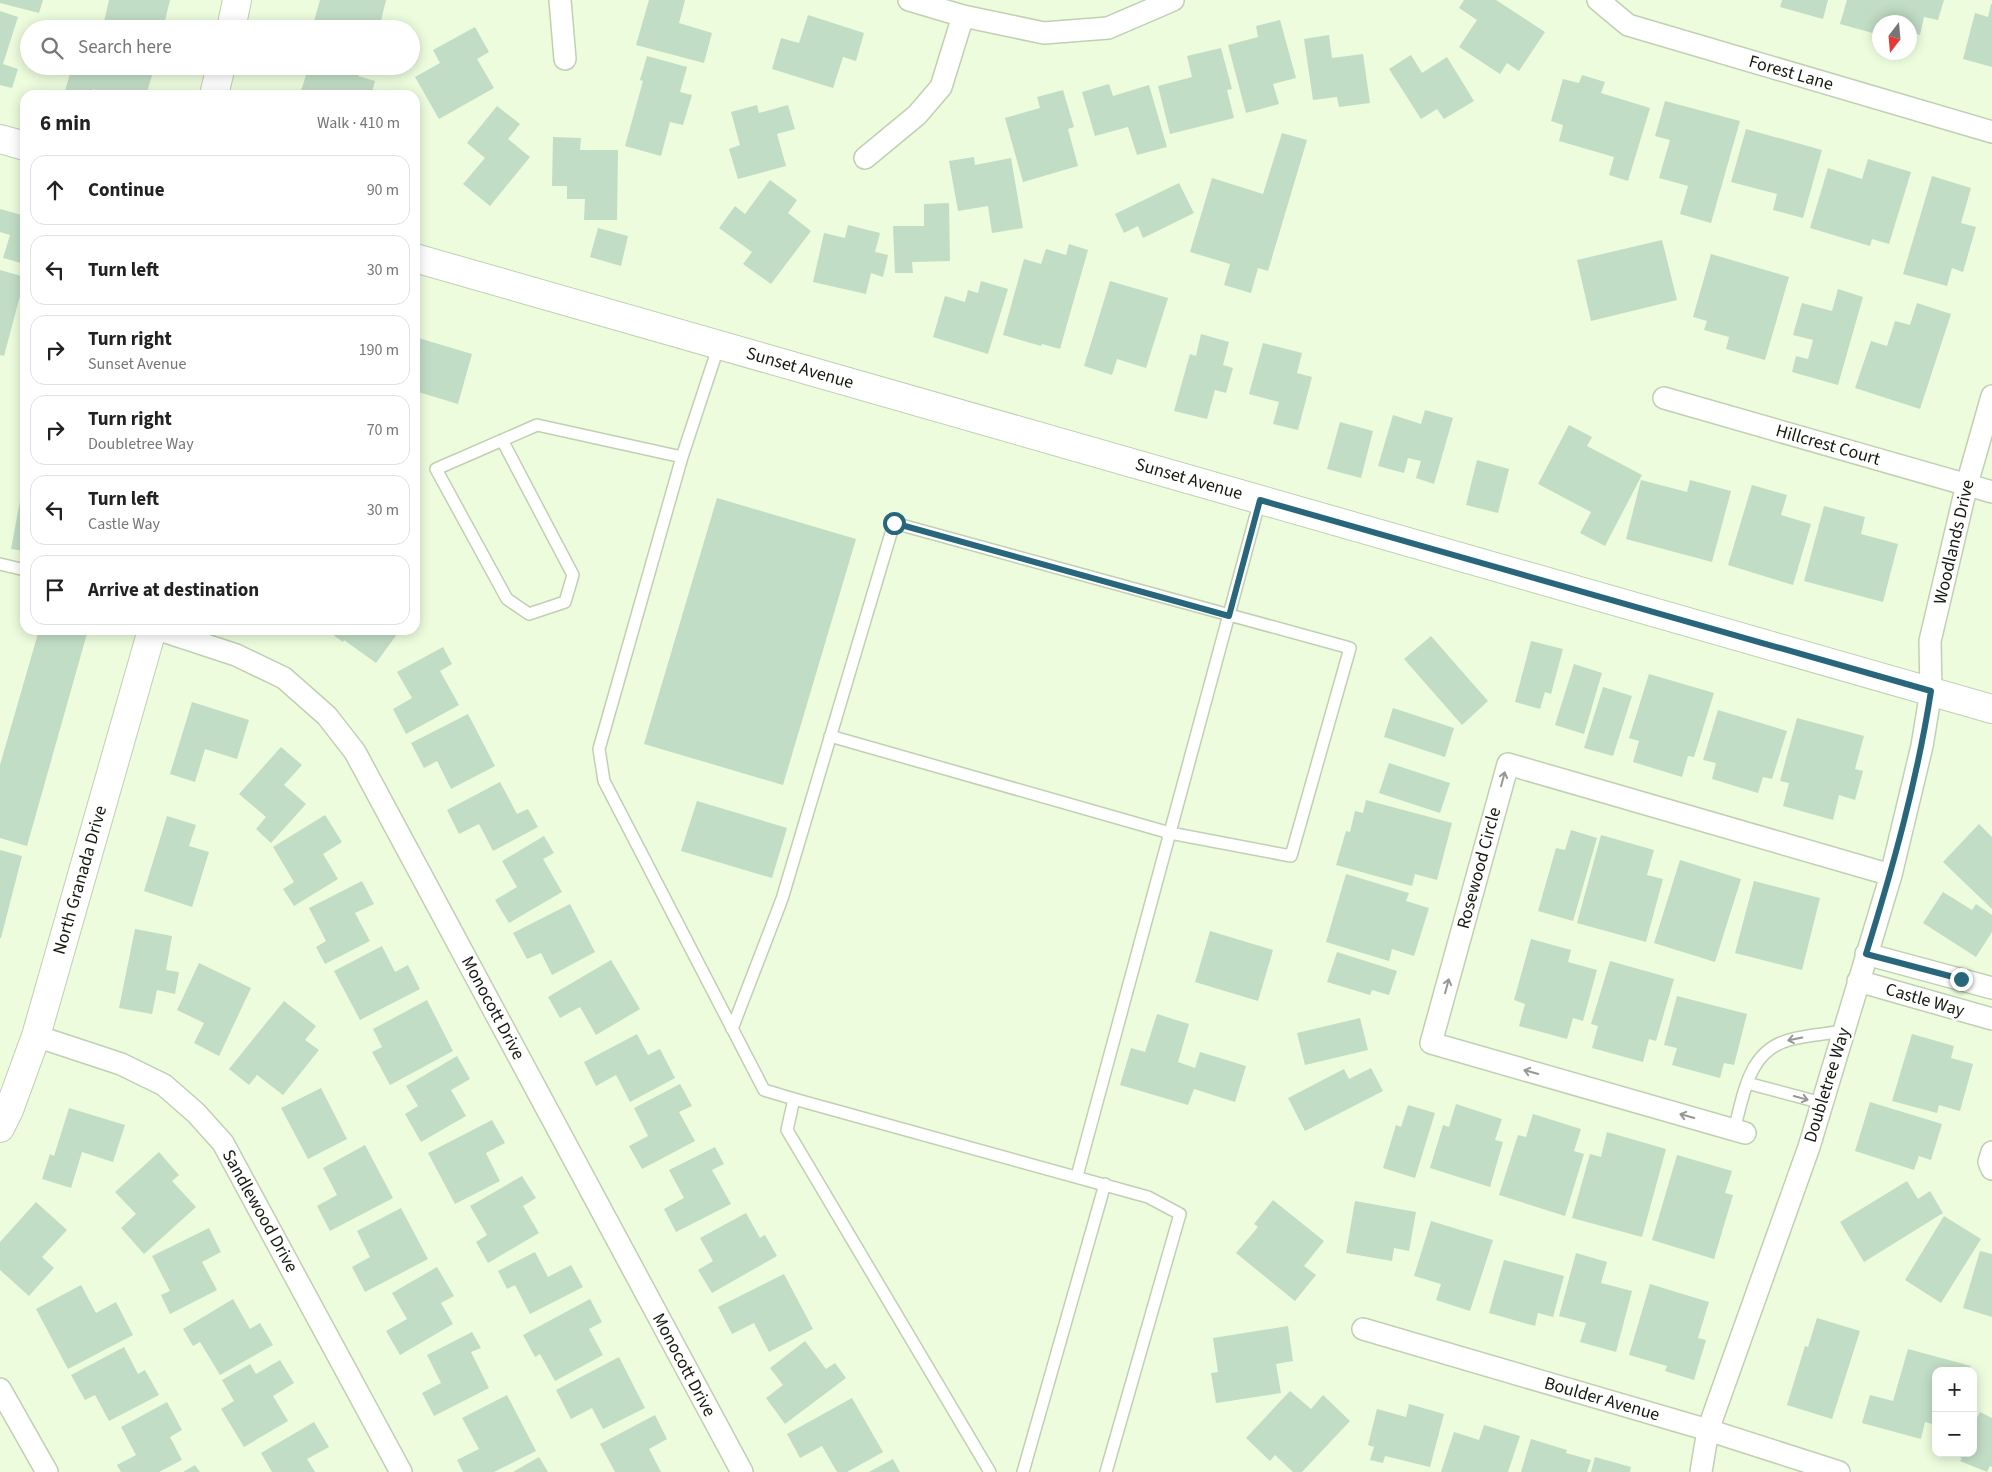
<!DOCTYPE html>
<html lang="en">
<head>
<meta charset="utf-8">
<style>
	body { margin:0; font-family:"Source Sans 3",sans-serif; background:#f2f2f2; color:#222 }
	.controls { position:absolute; right:15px; bottom:15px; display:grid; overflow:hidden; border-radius:10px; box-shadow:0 2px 12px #0003 }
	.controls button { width:45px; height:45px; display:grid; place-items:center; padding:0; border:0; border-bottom:1px solid #e0e0e0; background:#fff; color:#222; font:25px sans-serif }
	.compass { position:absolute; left:1872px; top:15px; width:45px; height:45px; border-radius:50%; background:#fff; box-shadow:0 2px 12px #0003; rotate:196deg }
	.stop { position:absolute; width:15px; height:15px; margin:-11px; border:4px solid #28667c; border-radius:50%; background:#fff }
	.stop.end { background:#28667c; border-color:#fff; box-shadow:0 1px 5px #0008 }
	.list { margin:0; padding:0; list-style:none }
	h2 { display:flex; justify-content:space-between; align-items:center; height:65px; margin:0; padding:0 20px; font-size:21px }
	h2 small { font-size:16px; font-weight:400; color:#767676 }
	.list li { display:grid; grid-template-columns:32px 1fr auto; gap:15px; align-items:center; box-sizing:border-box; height:70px; margin:0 10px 10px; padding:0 10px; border:1px solid #e0e0e0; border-radius:15px }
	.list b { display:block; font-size:19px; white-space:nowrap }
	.list p { margin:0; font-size:16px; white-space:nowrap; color:#767676 }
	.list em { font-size:16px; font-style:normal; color:#767676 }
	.icon { flex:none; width:28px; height:28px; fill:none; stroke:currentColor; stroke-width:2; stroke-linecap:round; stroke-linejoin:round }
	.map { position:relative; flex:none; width:1992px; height:1472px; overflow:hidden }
	.search { position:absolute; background:#fff; box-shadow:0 2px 12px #0003; left:20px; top:20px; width:400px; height:55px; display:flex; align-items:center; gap:12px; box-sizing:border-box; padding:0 18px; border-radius:28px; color:#767676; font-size:19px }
	.panel { position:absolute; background:#fff; box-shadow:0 2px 12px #0003; left:20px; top:90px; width:400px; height:545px; border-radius:15px }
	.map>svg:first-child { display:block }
	.building { fill:#c2ddc5 }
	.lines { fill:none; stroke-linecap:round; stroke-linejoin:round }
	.service-casing { stroke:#c1cfb2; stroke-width:14 }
	.minor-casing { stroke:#c1cfb2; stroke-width:24 }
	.tertiary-casing { stroke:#c1cfb2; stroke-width:30 }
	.secondary-casing { stroke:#c1cfb2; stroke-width:30 }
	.service { stroke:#fff; stroke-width:11 }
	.minor { stroke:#fff; stroke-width:21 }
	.tertiary { stroke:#fff; stroke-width:28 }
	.secondary { stroke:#fff; stroke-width:28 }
	.oneway { stroke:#969893 }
	.route { stroke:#28667c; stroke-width:6 }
	.labels { text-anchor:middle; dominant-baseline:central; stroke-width:5; stroke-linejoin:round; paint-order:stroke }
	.street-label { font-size:18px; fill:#161b10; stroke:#fff }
</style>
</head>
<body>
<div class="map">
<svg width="1992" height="1472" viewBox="0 0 1992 1472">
	<rect width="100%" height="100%" fill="#ecfcdd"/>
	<!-- building -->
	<path class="building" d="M0,0H43L39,13L0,3Z
		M109,0H170L163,29H115L103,26Z
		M320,0H386L379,29H346L314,21Z
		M649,0H685L679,23L712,33L704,63L636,45Z
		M1464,0H1496L1545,32L1519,71L1507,63L1500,74L1459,47L1477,20L1459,8Z
		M1782,0H1828L1823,19L1780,7Z
		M1847,0H1944L1938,20L1924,17L1920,35L1910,32V22H1880V35L1840,24Z
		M1991,4H1992V67L1963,59L1975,13L1988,17Z
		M0,11L18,17L3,64L18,69L12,88L0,85Z
		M808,15L864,33L856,61L843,57L833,88L772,69L781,38L799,43Z
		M1280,20L1296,78L1273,84L1279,104L1246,113L1228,45L1258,37L1256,26Z
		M475,27L489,52L477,59L494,88L439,119L415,77L440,63L433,50Z
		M1329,35L1332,58L1363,54L1370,103L1339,107L1337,97L1313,100L1304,39Z
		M1221,48L1232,89L1227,90L1234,118L1170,134L1158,86L1192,77L1187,56Z
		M1411,55L1422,73L1447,57L1474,101L1444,119L1437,109L1421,119L1389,69Z
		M647,56L687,67L680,92L692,95L683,125L670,122L661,156L625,146L643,81L640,80Z
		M72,66H155L146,95H112L93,89L91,95H64Z
		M309,66H361L358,76L375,81L371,95L300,94Z
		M1582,75L1605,82L1601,93L1650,108L1628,181L1609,175L1614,157L1559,141L1563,125L1551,121L1563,79L1579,83Z
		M1109,84L1113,96L1149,85L1167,147L1137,155L1128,127L1095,136L1082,92Z
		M1063,90L1074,127L1068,129L1078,166L1023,182L1005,118L1040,108L1037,97Z
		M1665,101L1740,121L1711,223L1680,214L1688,186L1659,178L1670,140L1655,136Z
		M757,105L759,113L788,105L795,129L777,134L786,166L738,179L729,149L740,145L731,112Z
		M497,106L520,124L508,139L530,157L490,206L463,184L485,158L467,143Z
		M1746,129L1822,150L1803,218L1773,210L1777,194L1731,182Z
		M1282,133L1307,140L1268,271L1258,268L1251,293L1224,285L1230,264L1190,252L1212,178L1263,194Z
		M553,137L581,138L580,150H618L617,220H584L585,199H567V186H552Z
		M974,157L975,165L1011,158L1023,228L992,233L988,206L958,211L949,161Z
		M1868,159L1911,172L1889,244L1872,239L1870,246L1810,228L1828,168L1862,179Z
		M1932,176L1971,188L1961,223L1976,227L1963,272L1952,268L1947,286L1903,274Z
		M770,180L797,200L788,213L811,231L771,284L743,264L752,252L719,228L735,206L745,214Z
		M1179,183L1194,213L1143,238L1138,226L1124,233L1115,214Z
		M949,203L950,261L912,262L913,273H895L893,226H924V204Z
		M0,209L25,216V264L3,258L10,235L0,232Z
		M848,225L880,233L875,252L888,255L883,277L871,273L866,294L813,282L824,233L845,238Z
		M598,228L628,236L621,266L590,257Z
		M1662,240L1677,300L1591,321L1577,260Z
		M1069,244L1088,250L1060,349L1042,344L1041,346L1003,335L1024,259L1041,264L1046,249L1066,255Z
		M1711,254L1789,277L1765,360L1726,349L1729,337L1704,330L1707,321L1693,317Z
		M0,270L25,277L4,356L0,355Z
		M981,281L1008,289L988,354L933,337L945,296L965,302L968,290L978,293Z
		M1110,281L1168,298L1146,368L1117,359L1112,375L1084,366Z
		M1838,289L1863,297L1838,385L1792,372L1796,356L1808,359L1813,340L1793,335L1802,303L1832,311Z
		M1917,303L1951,314L1920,409L1855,388L1871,341L1887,346L1895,321L1910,325Z
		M1201,334L1229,342L1223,365L1233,368L1226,393L1215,390L1207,419L1174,411L1190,354L1196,356Z
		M415,337L472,354L458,404L415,391Z
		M1263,343L1302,353L1297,373L1312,377L1298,430L1273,424L1279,402L1249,394Z
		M1425,410L1453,418L1434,484L1416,478L1421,461L1408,458L1404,473L1378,466L1393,415L1421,424Z
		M1340,422L1373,431L1361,478L1327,469Z
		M1569,425L1592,437L1587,446L1642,475L1605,546L1580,533L1591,512L1538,484Z
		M1477,460L1509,469L1498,513L1466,505Z
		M1641,480L1687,492L1690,480L1731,491L1712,562L1626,539Z
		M1752,485L1787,495L1781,515L1811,524L1793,585L1728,565Z
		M717,498L856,539L783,785L644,744Z
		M20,501L25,502V551L11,549Z
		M1824,506L1865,517L1861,534L1898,544L1883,602L1804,581Z
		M39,630H88L27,846L0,838V765Z
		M326,630H400L376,663L344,640L343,642Z
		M1431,636L1488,701L1462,725L1404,659Z
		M1531,641L1563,649L1551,694L1545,692L1540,709L1515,702Z
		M443,647L452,664L440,671L459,705L406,734L393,709L412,698L397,672Z
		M1574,664L1602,673L1584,734L1555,725Z
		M1649,674L1714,693L1694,757L1688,756L1682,777L1633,762L1639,741L1629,738Z
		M1603,687L1632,696L1613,756L1584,748Z
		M192,702L249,720L237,759L205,749L195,782L170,774Z
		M1393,708L1454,728L1445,757L1384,737Z
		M1718,710L1787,731L1772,779L1763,777L1758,793L1712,779L1716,763L1703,760Z
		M468,714L495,766L451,789L437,761L424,768L411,743Z
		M1797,718L1864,736L1855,769L1863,771L1855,800L1839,795L1833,820L1783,806L1789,783L1780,781Z
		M281,747L302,765L284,785L306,804L271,843L256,829L266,817L239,794Z
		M1389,763L1450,783L1440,813L1379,793Z
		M500,782L517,814L528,809L538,827L493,851L479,824L459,834L447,810Z
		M1366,800L1452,823L1437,880L1415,874L1412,886L1336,865L1346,831L1350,832L1355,811L1363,813Z
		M697,801L787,828L772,878L681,851Z
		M325,815L342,842L323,854L338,879L294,906L283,889L294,882L273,847Z
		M167,816L196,825L189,846L209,852L192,907L144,891Z
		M1979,824L1992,837V909L1943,862Z
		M1571,830L1597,838L1573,921L1538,911L1556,848L1565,850Z
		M1601,835L1654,850L1647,875L1663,879L1646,942L1577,923Z
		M544,836L554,853L543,859L562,892L509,923L495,900L517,887L502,861Z
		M0,850L22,856L1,938H0Z
		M1680,860L1741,879L1715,962L1654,943Z
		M1346,874L1409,893L1406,901L1429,908L1414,956L1392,949L1389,961L1326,942Z
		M362,881L374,904L355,913L370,941L325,964L316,947L326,941L309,908Z
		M1754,881L1820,898L1802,970L1735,953Z
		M1943,892L1972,910L1976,904L1992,915V932L1976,957L1923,923Z
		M570,904L595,952L552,975L541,953L527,959L513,933Z
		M135,929L172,936L166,970L179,972L175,994L157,990L152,1014L119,1008Z
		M1210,931L1273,950L1258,1001L1195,982Z
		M1531,939L1571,950L1568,962L1597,970L1583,1021L1573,1018L1567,1039L1519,1026L1525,1004L1514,1000Z
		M382,946L395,972L408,965L420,989L360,1020L334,971Z
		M1337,952L1397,971L1389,995L1372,990L1370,995L1327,982Z
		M611,960L640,1009L596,1035L580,1007L560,1018L548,997Z
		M1610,961L1674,979L1656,1041L1649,1039L1643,1062L1592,1048L1598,1026L1591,1024Z
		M199,963L251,988L219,1056L194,1043L204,1023L177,1010Z
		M1677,996L1747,1014L1734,1065L1724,1063L1720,1078L1672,1065L1677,1048L1664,1045Z
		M427,1000L453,1051L390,1085L372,1052L382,1047L373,1029Z
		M284,1001L316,1026L305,1040L319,1050L283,1095L257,1075L249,1085L229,1069Z
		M1157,1014L1189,1024L1178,1062L1195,1068L1200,1052L1246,1066L1235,1102L1194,1089L1188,1105L1120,1085L1131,1048L1145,1052Z
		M1360,1018L1368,1050L1305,1065L1297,1033Z
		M637,1034L648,1055L660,1049L675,1078L630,1102L616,1075L596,1086L584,1062Z
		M1912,1034L1954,1046L1951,1058L1973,1064L1960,1111L1939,1105L1937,1113L1892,1101Z
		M457,1056L470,1079L451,1090L466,1116L421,1142L405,1114L418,1106L406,1086Z
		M1371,1068L1383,1091L1305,1131L1288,1098L1344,1069L1349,1079Z
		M680,1084L692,1106L679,1112L695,1141L642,1169L629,1146L648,1136L634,1108Z
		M321,1088L347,1139L308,1159L281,1108Z
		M1870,1102L1942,1124L1931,1160L1919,1156L1914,1170L1855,1151Z
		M1456,1104L1502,1119L1495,1140L1503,1142L1490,1187L1430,1168L1443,1125L1449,1127Z
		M1408,1105L1435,1113L1415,1178L1383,1168L1396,1125L1401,1127Z
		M69,1108L125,1125L113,1162L82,1152L71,1188L42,1179L50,1154L54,1156Z
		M1533,1114L1581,1129L1574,1151L1584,1154L1565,1216L1499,1195L1518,1135L1526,1137Z
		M492,1120L505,1143L486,1153L500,1181L455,1204L428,1153Z
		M1607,1132L1666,1149L1642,1237L1572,1218L1590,1154L1601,1157Z
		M365,1145L393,1198L330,1231L317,1206L337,1195L323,1168Z
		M715,1147L724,1164L712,1170L731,1204L676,1232L664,1209L684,1198L669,1170Z
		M159,1152L179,1175L172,1181L196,1207L144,1254L121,1228L136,1214L115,1192Z
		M1677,1155L1732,1171L1725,1193L1733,1195L1714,1259L1652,1240Z
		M522,1176L536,1198L523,1206L539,1233L488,1263L476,1242L487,1235L470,1206Z
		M1907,1181L1918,1199L1930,1191L1943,1213L1864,1262L1840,1222Z
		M1273,1200L1324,1241L1304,1266L1316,1275L1295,1301L1236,1253L1258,1227L1254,1224Z
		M1355,1201L1416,1212L1409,1251L1394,1248L1392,1261L1346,1253Z
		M36,1202L67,1230L42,1257L54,1268L29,1296L0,1270V1242Z
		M401,1208L428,1259L365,1292L352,1267L370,1257L357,1231Z
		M746,1213L760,1238L765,1235L777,1256L712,1293L698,1270L713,1261L700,1238Z
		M1944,1216L1981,1239L1941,1303L1905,1280Z
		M1431,1221L1493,1240L1470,1311L1436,1300L1441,1284L1414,1276Z
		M209,1228L221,1252L202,1262L217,1290L170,1314L161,1295L170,1291L152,1256Z
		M1980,1251L1992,1254V1317L1963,1308Z
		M535,1252L548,1277L571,1265L583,1287L530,1314L515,1285L507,1289L498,1271Z
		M1576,1253L1607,1262L1601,1283L1632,1291L1616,1352L1580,1342L1586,1323L1559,1316Z
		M1504,1260L1564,1276L1553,1317L1538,1313L1535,1326L1489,1313Z
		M437,1267L454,1296L441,1303L453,1324L400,1355L386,1331L407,1319L392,1293Z
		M784,1274L813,1329L769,1352L754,1323L732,1334L718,1307Z
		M1650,1284L1709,1302L1698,1338L1706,1340L1694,1380L1665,1371L1667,1366L1629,1355Z
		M81,1285L96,1313L116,1302L133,1335L68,1369L36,1309Z
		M233,1299L250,1329L260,1323L273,1345L220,1375L200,1342L193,1346L183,1329Z
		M590,1299L602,1322L589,1329L603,1355L555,1381L540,1354L535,1357L523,1335Z
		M1817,1318L1860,1331L1832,1419L1787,1405L1805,1346L1808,1347Z
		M1288,1326L1293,1361L1276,1364L1281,1393L1216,1403L1211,1373L1218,1372L1213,1338Z
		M472,1332L481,1348L471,1352L489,1388L434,1416L422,1393L441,1383L427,1355Z
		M805,1341L826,1369L835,1363L846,1378L785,1424L766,1398L783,1385L770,1368Z
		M124,1347L138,1374L145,1370L159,1395L109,1421L95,1395L85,1400L71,1375Z
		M1908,1349L1971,1366L1969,1371H1936V1425L1925,1422L1921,1439L1862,1423L1870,1395L1893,1401Z
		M619,1357L645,1408L603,1429L592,1408L571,1419L556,1390Z
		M280,1360L294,1383L273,1396L288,1421L244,1447L221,1409L234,1401L222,1380L250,1364L256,1374Z
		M1290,1391L1311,1409L1323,1395L1350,1421L1302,1472H1293L1275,1455L1270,1461L1246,1438Z
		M507,1395L536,1451L494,1472H463L457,1460L479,1449L462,1418Z
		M852,1398L883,1452L847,1472H837L822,1446L800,1458L787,1434Z
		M167,1402L182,1430L170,1437L182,1460L159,1472H121L117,1465L136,1455L121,1427Z
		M1409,1404L1444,1414L1430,1467L1385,1456L1383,1463L1370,1460L1374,1447L1368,1445L1377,1409L1406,1417Z
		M1980,1412L1992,1418V1467L1990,1466L1987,1472L1960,1461L1962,1458L1957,1456L1959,1453H1973V1425Z
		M655,1415L667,1439L649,1449L661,1472H615L600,1444Z
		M314,1422L329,1447L307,1459L315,1472H272L261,1453Z
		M1484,1425L1520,1436L1508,1472H1441L1454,1432L1479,1440Z
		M1531,1439L1567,1450L1566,1453L1591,1460L1587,1472H1521Z
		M539,1457L548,1472H513Z
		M1595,1457L1631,1467L1630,1472H1591Z
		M893,1459L900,1472H869Z
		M195,1465L200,1472H183Z"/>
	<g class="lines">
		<!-- service casing -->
		<g class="service-casing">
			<path id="service" d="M502,440L573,575L565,602L529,614L507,599L436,469L537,425L682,457L599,749L604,781L764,1090L794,1099
				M682,457L719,345
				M0,564L25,570
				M732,1029L782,899L894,523L1350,648L1291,856L1170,833L830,736
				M1747,1083L1822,1103
				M1734,1130C1744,1094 1748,1051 1789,1040C1806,1035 1826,1034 1843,1031
				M1077,1176L1260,500
				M990,1472L787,1130L794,1099L1148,1197L1180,1214L1106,1472
				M1023,1472L1105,1184"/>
		</g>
		<!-- minor casing -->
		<g class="minor-casing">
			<path id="minor" d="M560,0L565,59
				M909,0L963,16L1044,33L1108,28L1173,0
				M1598,0L1628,25L1992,132
				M865,158L917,115L941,87L963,16
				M1664,398L1992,492
				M160,630L236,655L284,678L327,716L355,752L742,1472
				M1866,954L1992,988
				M1858,981L1992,1019
				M36,1036L121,1064L164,1085L196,1113L223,1143L401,1472
				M1745,1133L1431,1043L1508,764L1891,875
				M1992,1152L1989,1162L1992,1169
				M1363,1329L1708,1430L1839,1472
				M0,1389L47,1472
				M1701,1472L1708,1430L1809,1147L1891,875L1922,746L1931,691L1930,641L1967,484L1992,396"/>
		</g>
		<!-- tertiary casing -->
		<g class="tertiary-casing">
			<path id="tertiary" d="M231,29L237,0
				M214,95L221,66
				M0,1128L9,1110L36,1036L152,630"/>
		</g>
		<!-- secondary casing -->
		<g class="secondary-casing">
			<path id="secondary" d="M0,139L25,146
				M415,258L1992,709"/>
		</g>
		<!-- service -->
		<use href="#service" class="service"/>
		<!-- minor -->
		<use href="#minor" class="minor"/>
		<!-- tertiary -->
		<use href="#tertiary" class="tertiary"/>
		<!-- secondary -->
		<use href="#secondary" class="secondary"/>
	</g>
	<!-- one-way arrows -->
	<defs><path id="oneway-shaft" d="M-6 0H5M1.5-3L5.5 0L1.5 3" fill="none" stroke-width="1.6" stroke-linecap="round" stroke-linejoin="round" transform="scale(1.25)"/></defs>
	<g class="oneway">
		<use href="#oneway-shaft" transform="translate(1503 779) rotate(-75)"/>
		<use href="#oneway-shaft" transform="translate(1447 986) rotate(-75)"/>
		<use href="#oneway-shaft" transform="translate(1795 1039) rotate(169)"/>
		<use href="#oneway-shaft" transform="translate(1531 1072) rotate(-164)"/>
		<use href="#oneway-shaft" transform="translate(1801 1098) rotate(15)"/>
		<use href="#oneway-shaft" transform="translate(1687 1116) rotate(-164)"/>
	</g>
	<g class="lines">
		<!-- route -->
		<path class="route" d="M894,523L1229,616L1260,500L1931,691C1917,781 1893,867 1866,954L1961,979"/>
	</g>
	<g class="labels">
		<!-- street labels -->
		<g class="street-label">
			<text transform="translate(1791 73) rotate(16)">Forest Lane</text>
			<text transform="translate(800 368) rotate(16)">Sunset Avenue</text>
			<text transform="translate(1828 445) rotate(16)">Hillcrest Court</text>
			<text transform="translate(1189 479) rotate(16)">Sunset Avenue</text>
			<text transform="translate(1954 542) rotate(-77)">Woodlands Drive</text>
			<text transform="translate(1479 868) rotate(-75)">Rosewood Circle</text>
			<text transform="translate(80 880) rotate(-74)">North Granada Drive</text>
			<text transform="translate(1925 1000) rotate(16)">Castle Way</text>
			<text transform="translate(493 1008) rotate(62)">Monocott Drive</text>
			<text transform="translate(1827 1085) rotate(-73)">Doubletree Way</text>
			<text transform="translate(260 1211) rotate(61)">Sandlewood Drive</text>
			<text transform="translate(684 1365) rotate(62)">Monocott Drive</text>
			<text transform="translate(1602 1399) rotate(16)">Boulder Avenue</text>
		</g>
	</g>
</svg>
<div class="controls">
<button>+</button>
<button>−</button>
</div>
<svg class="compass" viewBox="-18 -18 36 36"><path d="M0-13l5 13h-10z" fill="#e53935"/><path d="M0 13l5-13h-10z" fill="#767676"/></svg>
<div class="stop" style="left:894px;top:523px"></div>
<div class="stop end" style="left:1961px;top:979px"></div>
<div class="search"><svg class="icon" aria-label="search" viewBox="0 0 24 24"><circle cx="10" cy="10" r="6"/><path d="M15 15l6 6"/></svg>Search here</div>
<section class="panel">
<h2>6 min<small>Walk · 410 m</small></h2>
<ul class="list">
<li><svg class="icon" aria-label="ahead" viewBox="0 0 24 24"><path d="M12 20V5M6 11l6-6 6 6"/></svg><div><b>Continue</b></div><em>90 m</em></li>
<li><svg class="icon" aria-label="left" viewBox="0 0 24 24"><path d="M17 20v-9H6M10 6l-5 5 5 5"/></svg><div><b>Turn left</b></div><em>30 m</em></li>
<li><svg class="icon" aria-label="right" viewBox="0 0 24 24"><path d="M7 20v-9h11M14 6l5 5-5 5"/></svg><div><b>Turn right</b><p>Sunset Avenue</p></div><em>190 m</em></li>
<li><svg class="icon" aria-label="right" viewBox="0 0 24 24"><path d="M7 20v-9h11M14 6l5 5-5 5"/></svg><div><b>Turn right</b><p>Doubletree Way</p></div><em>70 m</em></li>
<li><svg class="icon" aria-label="left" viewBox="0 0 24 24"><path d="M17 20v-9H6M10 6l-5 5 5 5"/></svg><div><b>Turn left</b><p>Castle Way</p></div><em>30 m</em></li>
<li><svg class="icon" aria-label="arrive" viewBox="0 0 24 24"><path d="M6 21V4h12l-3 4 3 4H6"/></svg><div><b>Arrive at destination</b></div></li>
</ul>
</section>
</div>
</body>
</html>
